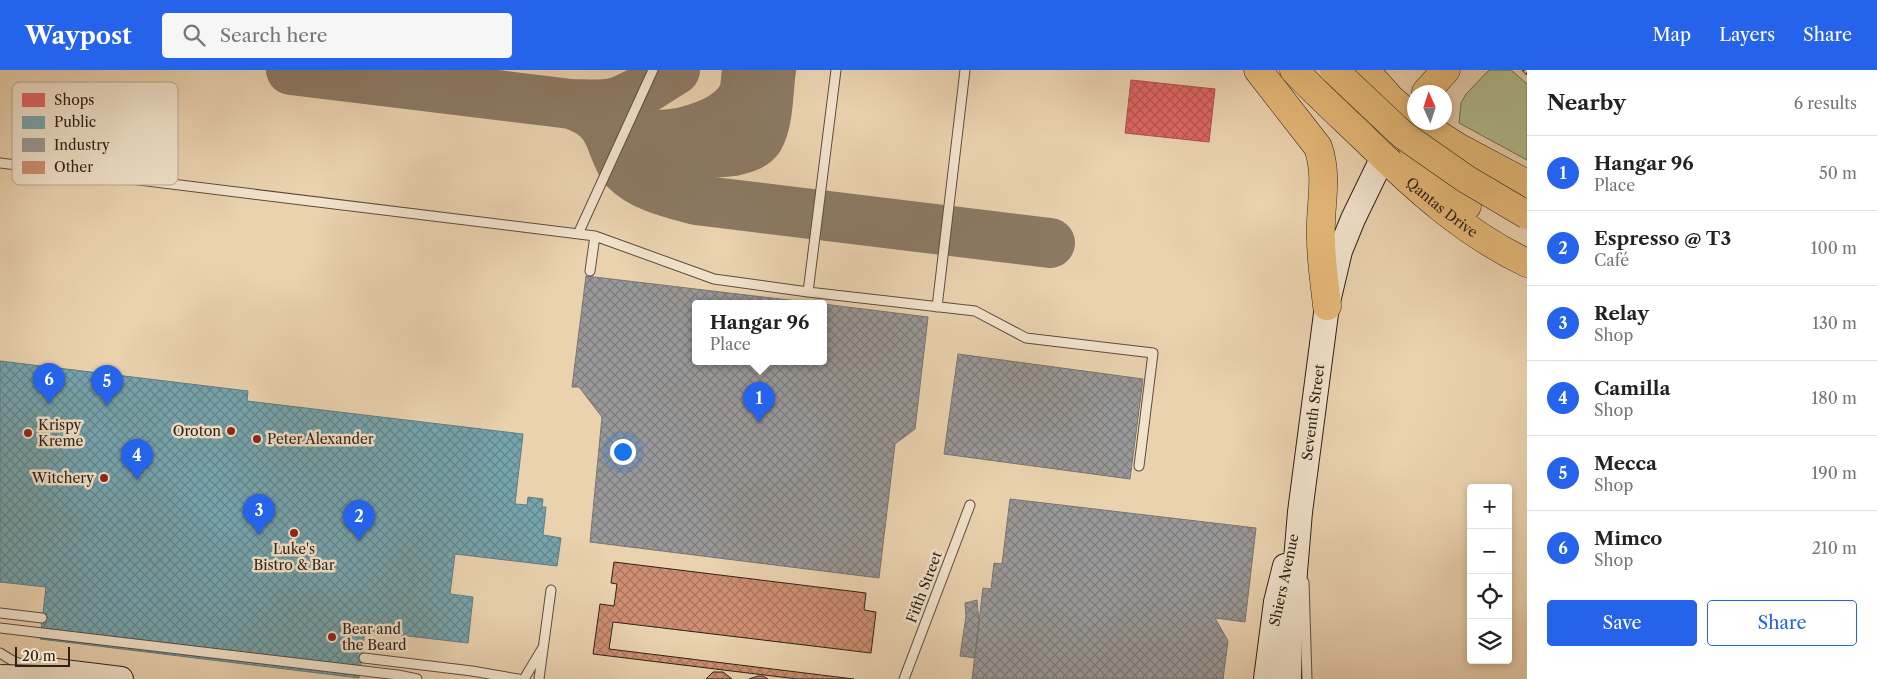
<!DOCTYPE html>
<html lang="en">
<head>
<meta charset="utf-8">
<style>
	body { margin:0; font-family:"Libre Caslon Text",serif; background:#f6f6f6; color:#222 }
	.controls { position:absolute; right:15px; bottom:15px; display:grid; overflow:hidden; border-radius:5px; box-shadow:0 2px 8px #0003 }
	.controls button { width:45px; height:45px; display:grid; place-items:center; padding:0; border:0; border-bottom:1px solid #e0e0e0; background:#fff; color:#222; font:25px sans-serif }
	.compass { position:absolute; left:1407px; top:15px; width:45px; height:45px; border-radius:50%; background:#fff; box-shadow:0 2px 8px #0003; rotate:357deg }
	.scale { position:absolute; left:15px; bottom:12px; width:55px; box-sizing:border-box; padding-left:5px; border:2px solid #2f2018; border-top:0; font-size:14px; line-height:18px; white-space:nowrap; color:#2f2018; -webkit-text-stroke:4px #f1e2cb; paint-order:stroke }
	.you { position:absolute; left:622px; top:381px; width:18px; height:18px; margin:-12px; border:4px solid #fff; border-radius:50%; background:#1a73e8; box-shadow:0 0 0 8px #1a73e833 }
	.badge { display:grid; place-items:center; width:32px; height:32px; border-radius:50%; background:#2563eb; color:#fff; font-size:16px; font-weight:700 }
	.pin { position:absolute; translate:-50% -41px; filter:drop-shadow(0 1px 2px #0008) }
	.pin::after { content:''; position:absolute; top:26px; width:18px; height:15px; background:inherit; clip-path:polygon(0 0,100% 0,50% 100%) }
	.popup { position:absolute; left:692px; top:230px; width:135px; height:65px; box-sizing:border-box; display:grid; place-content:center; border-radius:5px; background:#fff; filter:drop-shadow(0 1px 4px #0005); font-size:16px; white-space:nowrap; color:#767676 }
	.popup b { font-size:19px; color:#222 }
	.popup::after { content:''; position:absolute; left:50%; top:100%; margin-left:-10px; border:10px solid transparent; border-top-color:#fff }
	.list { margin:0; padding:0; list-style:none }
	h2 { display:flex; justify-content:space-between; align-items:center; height:65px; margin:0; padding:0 20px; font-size:21px }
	h2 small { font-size:16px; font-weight:400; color:#767676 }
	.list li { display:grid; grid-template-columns:32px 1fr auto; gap:15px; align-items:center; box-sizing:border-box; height:75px; padding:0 20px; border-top:1px solid #e0e0e0 }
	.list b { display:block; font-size:19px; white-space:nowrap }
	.list p { margin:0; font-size:16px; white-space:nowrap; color:#767676 }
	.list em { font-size:16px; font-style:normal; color:#767676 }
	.actions { display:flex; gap:10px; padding:15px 20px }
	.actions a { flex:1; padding:11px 0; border:1px solid #2563eb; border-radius:5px; text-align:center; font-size:18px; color:#2563eb }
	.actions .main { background:#2563eb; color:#fff }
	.icon { flex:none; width:28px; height:28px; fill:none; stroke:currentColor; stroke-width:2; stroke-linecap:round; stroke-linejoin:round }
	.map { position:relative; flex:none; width:1527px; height:609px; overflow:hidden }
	header { display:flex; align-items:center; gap:30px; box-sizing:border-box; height:70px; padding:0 25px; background:#2563eb; color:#fff }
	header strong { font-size:24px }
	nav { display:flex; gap:28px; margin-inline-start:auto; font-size:18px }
	.search { width:350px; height:45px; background:#f6f6f6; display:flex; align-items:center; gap:12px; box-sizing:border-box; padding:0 18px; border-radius:5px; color:#767676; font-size:19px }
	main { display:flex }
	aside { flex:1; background:#fff }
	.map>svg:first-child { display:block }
	.grass { fill:#b2bd8e; stroke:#706e53 }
	.shops { fill:url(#shops-cross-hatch); stroke:#ab514f }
	.public { fill:url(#public-cross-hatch); stroke:#617d82 }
	.industry { fill:url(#industry-cross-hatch); stroke:#797572 }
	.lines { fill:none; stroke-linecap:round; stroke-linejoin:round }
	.taxiway { stroke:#8c7964; stroke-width:50 }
	.building { fill:url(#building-cross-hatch); stroke:#2f2018 }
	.lane-casing { stroke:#5e4c3e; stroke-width:11 }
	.secondary-casing { stroke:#2f2018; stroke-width:26 }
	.primary-casing { stroke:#2f2018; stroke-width:29 }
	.highway-casing { stroke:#2f2018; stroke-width:29 }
	.lane { stroke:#f1e2cb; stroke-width:9 }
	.secondary { stroke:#f1e2cb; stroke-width:24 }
	.primary { stroke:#e5b978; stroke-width:28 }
	.highway { stroke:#e5b978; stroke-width:28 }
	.rail-casing { stroke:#2f2018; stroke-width:5.5 }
	.rail { stroke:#f1e2cb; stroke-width:4; stroke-dasharray:11; stroke-linecap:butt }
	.secondary-bridge-casing { stroke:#2f2018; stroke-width:26; stroke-linecap:butt }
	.highway-bridge-casing { stroke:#2f2018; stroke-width:29; stroke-linecap:butt }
	.secondary-bridge { stroke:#f1e2cb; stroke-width:24 }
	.highway-bridge { stroke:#e5b978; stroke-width:28 }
	.poi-dot { fill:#8f2418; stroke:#f1e2cb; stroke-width:2 }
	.labels { text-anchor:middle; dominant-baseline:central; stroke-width:5; stroke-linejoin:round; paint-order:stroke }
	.street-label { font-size:14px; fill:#2f2018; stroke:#f1e2cb }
	.poi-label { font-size:14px; fill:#2f2018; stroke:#f1e2cb; text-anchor:start }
	.key { fill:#f1e2cb; stroke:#b7a895; stroke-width:1 }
	.key-label { font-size:14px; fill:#2f2018 }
</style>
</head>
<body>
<header>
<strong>Waypost</strong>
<div class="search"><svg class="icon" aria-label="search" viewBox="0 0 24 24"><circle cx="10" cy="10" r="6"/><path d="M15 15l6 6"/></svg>Search here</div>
<nav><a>Map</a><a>Layers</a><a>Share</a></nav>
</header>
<main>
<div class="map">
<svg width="1527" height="609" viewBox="0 0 1527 609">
	<defs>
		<pattern id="shops-cross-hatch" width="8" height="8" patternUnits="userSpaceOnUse" patternTransform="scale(1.25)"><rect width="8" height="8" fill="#e06666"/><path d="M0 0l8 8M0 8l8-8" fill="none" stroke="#b65453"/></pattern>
		<pattern id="public-cross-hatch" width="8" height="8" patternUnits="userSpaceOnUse" patternTransform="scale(1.25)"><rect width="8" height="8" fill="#76a5af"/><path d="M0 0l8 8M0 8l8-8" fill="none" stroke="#61868d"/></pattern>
		<pattern id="industry-cross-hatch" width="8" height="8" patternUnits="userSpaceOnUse" patternTransform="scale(1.25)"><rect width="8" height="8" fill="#999"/><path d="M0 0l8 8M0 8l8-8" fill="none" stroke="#7d7c7c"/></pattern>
		<pattern id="building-cross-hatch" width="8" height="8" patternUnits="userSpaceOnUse" patternTransform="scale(1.25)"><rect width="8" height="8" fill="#d08f72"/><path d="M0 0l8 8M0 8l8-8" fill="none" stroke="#a9745d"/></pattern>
	</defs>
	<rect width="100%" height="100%" fill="#ead2af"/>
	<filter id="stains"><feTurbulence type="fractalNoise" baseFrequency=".004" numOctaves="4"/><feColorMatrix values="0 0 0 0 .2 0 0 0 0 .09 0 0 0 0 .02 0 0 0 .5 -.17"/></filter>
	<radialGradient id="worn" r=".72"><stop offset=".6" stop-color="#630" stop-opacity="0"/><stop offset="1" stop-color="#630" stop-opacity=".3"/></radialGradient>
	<!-- grass -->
	<path class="grass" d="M1489,0H1511L1527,14V90L1459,53L1461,33L1466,24Z"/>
	<!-- shops -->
	<path class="shops" d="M1131,10L1215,19L1209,72L1125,63Z"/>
	<!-- public -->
	<path class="public" d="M0,291L248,321L247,331L523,364L515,434L527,435L528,427L543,429L542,437H546L543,465L561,468L557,496L455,484L450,524L473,527L468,573L365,561L359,608L40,569L46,517L0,512Z"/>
	<!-- industry -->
	<path class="industry" d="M586,206L822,234H695V292H823V234L928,247L915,359L895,374L879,508L590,472L602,347L579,317H572Z
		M958,284L1143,309L1130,409L944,384Z
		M1010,429L1256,458L1245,552L1215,548L1228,571L1223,609H972L983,518L991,519L994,493L1002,494Z
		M977,530L979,553L975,588L960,586L966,546L965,533Z"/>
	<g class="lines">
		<!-- taxiway -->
		<path class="taxiway" d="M291,0L571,34C585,34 599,36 613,33C635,28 656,11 675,0
			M571,34C594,42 605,51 613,75C617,84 619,92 625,99C642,117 674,124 696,130L1050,173
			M592,35C603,37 614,38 624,45C631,49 636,55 642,59C670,79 699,86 733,81C742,79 754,76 759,68C769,51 768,19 771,0
			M656,65C685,65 732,52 744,23C746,16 746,7 747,0"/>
	</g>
	<!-- building -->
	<path class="building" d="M614,492L866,523L864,540L876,542L871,583L613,552L609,579L854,609H797L593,584L600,534L614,536L617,514L611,513Z
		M713,602H723L732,609H706Z
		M758,606H763L768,609H749Z"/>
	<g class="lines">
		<!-- lane casing -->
		<g class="lane-casing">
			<path id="lane" d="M0,93L595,166L714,209L808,222L975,241L1026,268L1153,283L1139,396
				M578,164L653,0
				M590,201L595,166
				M808,222L836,0
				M937,237L965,0
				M1304,512L1307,609
				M0,543L42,548
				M0,558L398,605L417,609
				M0,583L13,591L27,596
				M364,588L472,601L518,609
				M524,609L542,579
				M539,609L551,520
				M904,609L970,435"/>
		</g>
		<!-- secondary casing -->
		<g class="secondary-casing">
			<g id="secondary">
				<path d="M19,603L56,601L121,609"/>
				<path d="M1266,609L1276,532L1285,496"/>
				<path id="s1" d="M1289,609L1290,562L1300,442L1327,236L1340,181L1353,149L1383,87"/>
			</g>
		</g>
		<!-- primary casing -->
		<g class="primary-casing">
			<g id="primary">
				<path id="s2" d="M1294,0C1317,24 1341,46 1365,69C1414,117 1464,163 1527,193"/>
				<path d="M1365,0L1391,29L1414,49"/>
				<path d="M1426,22L1446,0"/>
				<path d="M1409,45C1402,86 1440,114 1467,136"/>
				<path d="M1419,52L1456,76L1527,114"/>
			</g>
		</g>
		<!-- highway casing -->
		<g class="highway-casing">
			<path id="highway" d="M1258,0L1318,77C1329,109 1319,137 1321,170C1321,192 1325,214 1327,236"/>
		</g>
		<!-- lane -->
		<use href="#lane" class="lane"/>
		<!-- secondary -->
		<use href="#secondary" class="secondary"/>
		<!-- primary -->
		<use href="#primary" class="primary"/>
		<!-- highway -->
		<use href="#highway" class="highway"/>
		<!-- rail casing -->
		<g class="rail-casing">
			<path id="rail" d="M1525,0L1527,2"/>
		</g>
		<!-- rail -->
		<use href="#rail" class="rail"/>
		<!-- secondary-bridge casing -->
		<g class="secondary-bridge-casing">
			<path id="secondary-bridge" d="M0,607L41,608"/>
		</g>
		<!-- highway-bridge casing -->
		<g class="highway-bridge-casing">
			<path id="highway-bridge" d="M1334,0L1403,65L1466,109L1527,145"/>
		</g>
		<!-- secondary-bridge -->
		<use href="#secondary-bridge" class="secondary-bridge"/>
		<!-- highway-bridge -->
		<use href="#highway-bridge" class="highway-bridge"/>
	</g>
	<!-- markers -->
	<g class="poi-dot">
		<circle cx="231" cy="361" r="5"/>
		<circle cx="28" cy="363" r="5"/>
		<circle cx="257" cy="369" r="5"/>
		<circle cx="104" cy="408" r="5"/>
		<circle cx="294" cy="463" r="5"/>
		<circle cx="332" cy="567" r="5"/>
	</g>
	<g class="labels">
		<!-- street labels -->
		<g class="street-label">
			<text stroke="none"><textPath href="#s2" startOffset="202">Qantas Drive</textPath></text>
			<text stroke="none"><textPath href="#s1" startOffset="268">Seventh Street</textPath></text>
			<text transform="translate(1284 510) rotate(-78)">Shiers Avenue</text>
			<text transform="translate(924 517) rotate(-69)">Fifth Street</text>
		</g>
		<!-- poi labels -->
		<g class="poi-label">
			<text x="38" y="355">Krispy<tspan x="38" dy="16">Kreme</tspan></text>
			<text x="221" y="361" text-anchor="end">Oroton</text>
			<text x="267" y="369">Peter Alexander</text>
			<text x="94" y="408" text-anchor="end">Witchery</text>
			<text x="294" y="479" text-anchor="middle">Luke's<tspan x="294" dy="16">Bistro &amp; Bar</tspan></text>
			<text x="342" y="559">Bear and<tspan x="342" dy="16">the Beard</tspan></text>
		</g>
	</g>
	<!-- legend -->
	<rect x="12" y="12" width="166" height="103" rx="8" class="key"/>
	<rect x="22" y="23" width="23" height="14" fill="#e06666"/>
	<rect x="22" y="46" width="23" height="13" fill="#76a5af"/>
	<rect x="22" y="68" width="23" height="14" fill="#999"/>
	<rect x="22" y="91" width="23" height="13" fill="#d08f72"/>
	<g class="key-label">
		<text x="54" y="35">Shops</text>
		<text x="54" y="57">Public</text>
		<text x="54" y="80">Industry</text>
		<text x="54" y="102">Other</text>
	</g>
	<rect width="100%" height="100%" filter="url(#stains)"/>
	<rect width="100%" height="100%" fill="url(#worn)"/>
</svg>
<div class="controls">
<button>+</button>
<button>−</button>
<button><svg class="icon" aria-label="locate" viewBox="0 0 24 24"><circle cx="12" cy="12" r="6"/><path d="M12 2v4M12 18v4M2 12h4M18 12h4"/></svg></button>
<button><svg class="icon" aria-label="layers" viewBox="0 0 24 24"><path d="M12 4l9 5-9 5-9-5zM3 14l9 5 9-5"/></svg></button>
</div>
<svg class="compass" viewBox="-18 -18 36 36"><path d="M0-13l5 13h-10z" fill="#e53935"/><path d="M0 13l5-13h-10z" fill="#767676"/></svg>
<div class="scale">20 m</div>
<div class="you"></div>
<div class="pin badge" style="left:759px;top:353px">1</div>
<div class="popup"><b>Hangar 96</b>Place</div>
<div class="pin badge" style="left:359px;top:471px">2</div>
<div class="pin badge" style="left:259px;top:465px">3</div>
<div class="pin badge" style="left:137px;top:410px">4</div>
<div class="pin badge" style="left:107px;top:336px">5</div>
<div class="pin badge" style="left:49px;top:334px">6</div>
</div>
<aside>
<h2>Nearby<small>6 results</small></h2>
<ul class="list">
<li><span class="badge">1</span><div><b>Hangar 96</b><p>Place</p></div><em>50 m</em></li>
<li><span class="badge">2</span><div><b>Espresso @ T3</b><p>Café</p></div><em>100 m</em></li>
<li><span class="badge">3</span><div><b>Relay</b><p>Shop</p></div><em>130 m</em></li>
<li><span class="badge">4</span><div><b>Camilla</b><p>Shop</p></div><em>180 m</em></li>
<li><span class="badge">5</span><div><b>Mecca</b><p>Shop</p></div><em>190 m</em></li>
<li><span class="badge">6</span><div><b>Mimco</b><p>Shop</p></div><em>210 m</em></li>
</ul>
<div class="actions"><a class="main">Save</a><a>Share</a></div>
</aside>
</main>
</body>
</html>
